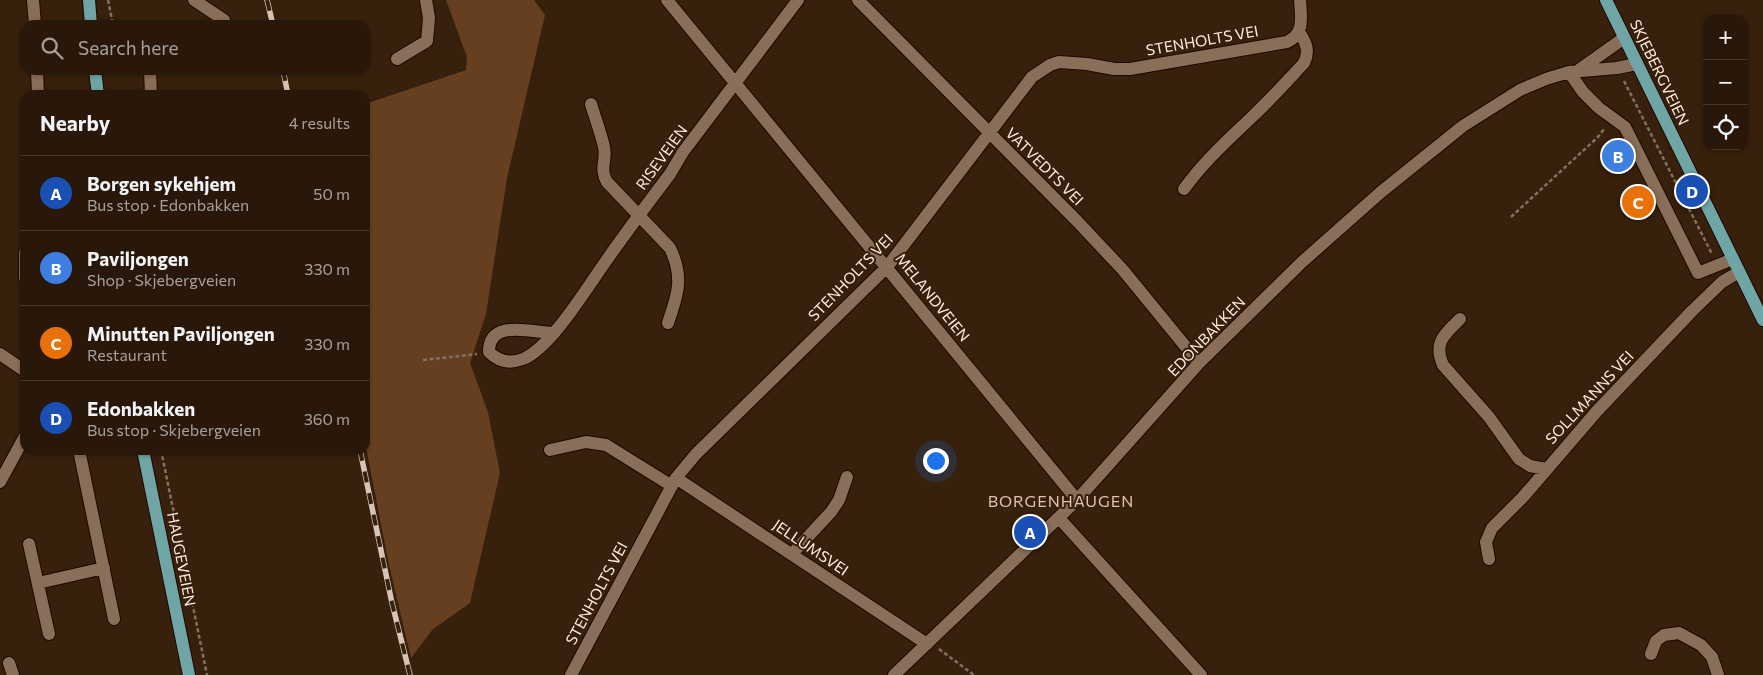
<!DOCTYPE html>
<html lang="en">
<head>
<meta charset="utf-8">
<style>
	body { margin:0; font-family:Commissioner,sans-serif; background:#312112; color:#f1f3f6 }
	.controls { position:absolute; right:15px; top:15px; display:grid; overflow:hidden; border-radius:10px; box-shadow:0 1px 4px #0004 }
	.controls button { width:45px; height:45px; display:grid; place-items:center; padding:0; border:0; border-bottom:1px solid #45372a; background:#291809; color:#f1f3f6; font:25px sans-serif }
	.you { position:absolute; left:935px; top:460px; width:18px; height:18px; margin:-12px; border:4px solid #fff; border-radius:50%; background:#1a73e8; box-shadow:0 0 0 8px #1a73e833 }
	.badge { display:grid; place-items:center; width:32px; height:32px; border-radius:50%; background:#0f766e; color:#fff; font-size:16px; font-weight:700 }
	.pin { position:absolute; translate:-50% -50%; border:2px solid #fff; box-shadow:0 1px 5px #0006 }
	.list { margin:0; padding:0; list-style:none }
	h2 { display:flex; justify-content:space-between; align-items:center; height:65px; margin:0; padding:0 20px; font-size:21px }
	h2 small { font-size:16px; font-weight:400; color:#a5a09c }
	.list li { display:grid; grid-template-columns:32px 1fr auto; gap:15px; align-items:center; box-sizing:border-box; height:75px; padding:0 20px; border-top:1px solid #45372a }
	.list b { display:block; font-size:19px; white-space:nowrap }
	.list p { margin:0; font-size:16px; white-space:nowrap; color:#a5a09c }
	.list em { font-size:16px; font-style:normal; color:#a5a09c }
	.icon { flex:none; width:28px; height:28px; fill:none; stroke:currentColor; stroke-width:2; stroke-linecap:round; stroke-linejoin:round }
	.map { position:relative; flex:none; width:1763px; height:675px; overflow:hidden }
	.search { position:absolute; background:#291809; box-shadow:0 1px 4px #0004; left:20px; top:20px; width:350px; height:55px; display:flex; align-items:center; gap:12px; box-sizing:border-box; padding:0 18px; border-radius:15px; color:#a5a09c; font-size:19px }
	.panel { position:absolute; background:#291809; box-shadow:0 1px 4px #0004; left:20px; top:90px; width:350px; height:365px; border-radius:15px }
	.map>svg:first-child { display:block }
	.green { fill:#653f20 }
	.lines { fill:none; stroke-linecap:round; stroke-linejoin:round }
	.minor-casing { stroke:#1d0800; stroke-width:14 }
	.major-casing { stroke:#1d0800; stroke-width:14 }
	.path { stroke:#84705f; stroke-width:2.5; stroke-dasharray:4 2.5; stroke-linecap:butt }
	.minor { stroke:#896e59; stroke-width:12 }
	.major { stroke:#6fa5a5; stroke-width:12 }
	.rail-casing { stroke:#d6c5b7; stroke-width:5.5 }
	.rail { stroke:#37200c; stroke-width:4; stroke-dasharray:11; stroke-linecap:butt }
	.labels { text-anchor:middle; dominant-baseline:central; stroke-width:4; stroke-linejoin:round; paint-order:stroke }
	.street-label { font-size:15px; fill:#fcece0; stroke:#37200c }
	.neighbourhood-label { font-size:16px; letter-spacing:1px; fill:#e1c2ab; stroke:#37200c }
</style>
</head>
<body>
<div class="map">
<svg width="1763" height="675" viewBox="0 0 1763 675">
	<rect width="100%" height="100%" fill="#37200c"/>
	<!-- green -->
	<path class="green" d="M446,0H534L545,15L507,178L486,314L470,363L488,412L500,473L470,603L433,629L411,658L389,565L365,442V104L466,70L467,57Z"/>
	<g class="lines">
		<!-- minor casing -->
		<g class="minor-casing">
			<path id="minor" d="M33,0L35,25
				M194,0L224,20
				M667,0L1077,500
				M858,0L1077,221L1123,270L1199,363
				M397,59L427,41L429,18L426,0
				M37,70L38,95
				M150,70L151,95
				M1579,70L1624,38
				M1569,72L1583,92L1599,108L1625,127L1698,273L1733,259
				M591,104C595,118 601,133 604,147C607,160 599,169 607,182L670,248C684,277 678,294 668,323
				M1184,189C1205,160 1228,140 1253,116C1271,99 1288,80 1304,63C1310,51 1306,42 1299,32
				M25,252V278
				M1460,319C1445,334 1433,342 1443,365L1489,417L1519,459L1530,466L1546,469
				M552,333C530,332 489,319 489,352C499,362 510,364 523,359C551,348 588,286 606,261C627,231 648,203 670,174L683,152L798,0
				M0,354L25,371
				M79,450L114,619
				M550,450L586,442L606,445L672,486
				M676,478L927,644
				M0,482L25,436
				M1059,518L1201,675
				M29,544L49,634
				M792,554L831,512L839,500L847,477
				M1489,559L1486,542L1492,528L1523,497L1597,411L1692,311L1722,282L1739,272
				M38,583L104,568
				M1651,654L1656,641L1664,635L1679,633L1701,645L1712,657L1718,675
				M9,663L13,675
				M571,675L676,478L696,454L887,267L1032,77L1050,65L1059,62L1087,64L1114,69H1130L1287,42C1305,34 1301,17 1300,0
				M894,675L1077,500L1199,363L1302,262L1381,192L1463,126L1520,90L1546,79L1569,72L1617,68L1637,64"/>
		</g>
		<!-- major casing -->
		<g class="major-casing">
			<path id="major" d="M89,0L91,25
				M1606,0L1763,320
				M95,70L98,95
				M143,450L189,675"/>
		</g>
		<!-- path -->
		<path class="path" d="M108,0L113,25
			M1624,81L1712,254
			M1511,217L1598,137L1604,129
			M423,360L477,354
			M161,450L207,675
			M939,649L974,675"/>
		<!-- minor -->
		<use href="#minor" class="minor"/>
		<!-- major -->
		<use href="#major" class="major"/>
		<!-- rail casing -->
		<g class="rail-casing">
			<path id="rail" d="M267,0L273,25
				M283,70L288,95
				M360,450L392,603L410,675"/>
		</g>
		<!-- rail -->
		<use href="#rail" class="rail"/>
	</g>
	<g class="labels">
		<!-- street labels -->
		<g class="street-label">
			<text transform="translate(1202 40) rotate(-10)">STENHOLTS VEI</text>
			<text transform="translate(1660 72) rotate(64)">SKJEBERGVEIEN</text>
			<text transform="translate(661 157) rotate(-54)">RISEVEIEN</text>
			<text transform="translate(1045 166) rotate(45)">VATVEDTS VEI</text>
			<text transform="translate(850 277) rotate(-46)">STENHOLTS VEI</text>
			<text transform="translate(933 297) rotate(51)">MELANDVEIEN</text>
			<text transform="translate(1206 336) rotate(-46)">EDONBAKKEN</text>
			<text transform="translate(1589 397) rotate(-47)">SOLLMANNS VEI</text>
			<text transform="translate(811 547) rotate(34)">JELLUMSVEI</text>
			<text transform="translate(182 559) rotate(79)">HAUGEVEIEN</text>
			<text transform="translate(596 593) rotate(-62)">STENHOLTS VEI</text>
		</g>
		<!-- neighbourhood labels -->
		<g class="neighbourhood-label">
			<text x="1061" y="500">BORGENHAUGEN</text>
		</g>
	</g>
</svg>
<div class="controls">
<button>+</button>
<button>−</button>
<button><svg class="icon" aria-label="locate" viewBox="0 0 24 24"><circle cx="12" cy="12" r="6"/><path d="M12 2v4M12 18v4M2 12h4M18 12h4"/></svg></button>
</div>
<div class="you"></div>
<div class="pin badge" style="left:1030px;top:532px;background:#1a4fb4">A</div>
<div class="pin badge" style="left:1618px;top:156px;background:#3f7fe0">B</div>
<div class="pin badge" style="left:1638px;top:202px;background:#e8710a">C</div>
<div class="pin badge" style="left:1692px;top:191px;background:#1a4fb4">D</div>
<div class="search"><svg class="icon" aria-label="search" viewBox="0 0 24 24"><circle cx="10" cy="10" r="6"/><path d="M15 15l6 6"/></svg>Search here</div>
<section class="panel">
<h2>Nearby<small>4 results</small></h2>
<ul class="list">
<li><span class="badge" style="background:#1a4fb4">A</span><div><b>Borgen sykehjem</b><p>Bus stop · Edonbakken</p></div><em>50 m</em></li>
<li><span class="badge" style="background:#3f7fe0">B</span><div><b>Paviljongen</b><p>Shop · Skjebergveien</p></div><em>330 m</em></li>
<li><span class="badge" style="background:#e8710a">C</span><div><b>Minutten Paviljongen</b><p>Restaurant</p></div><em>330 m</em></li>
<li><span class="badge" style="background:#1a4fb4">D</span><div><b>Edonbakken</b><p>Bus stop · Skjebergveien</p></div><em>360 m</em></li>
</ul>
</section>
</div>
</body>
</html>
